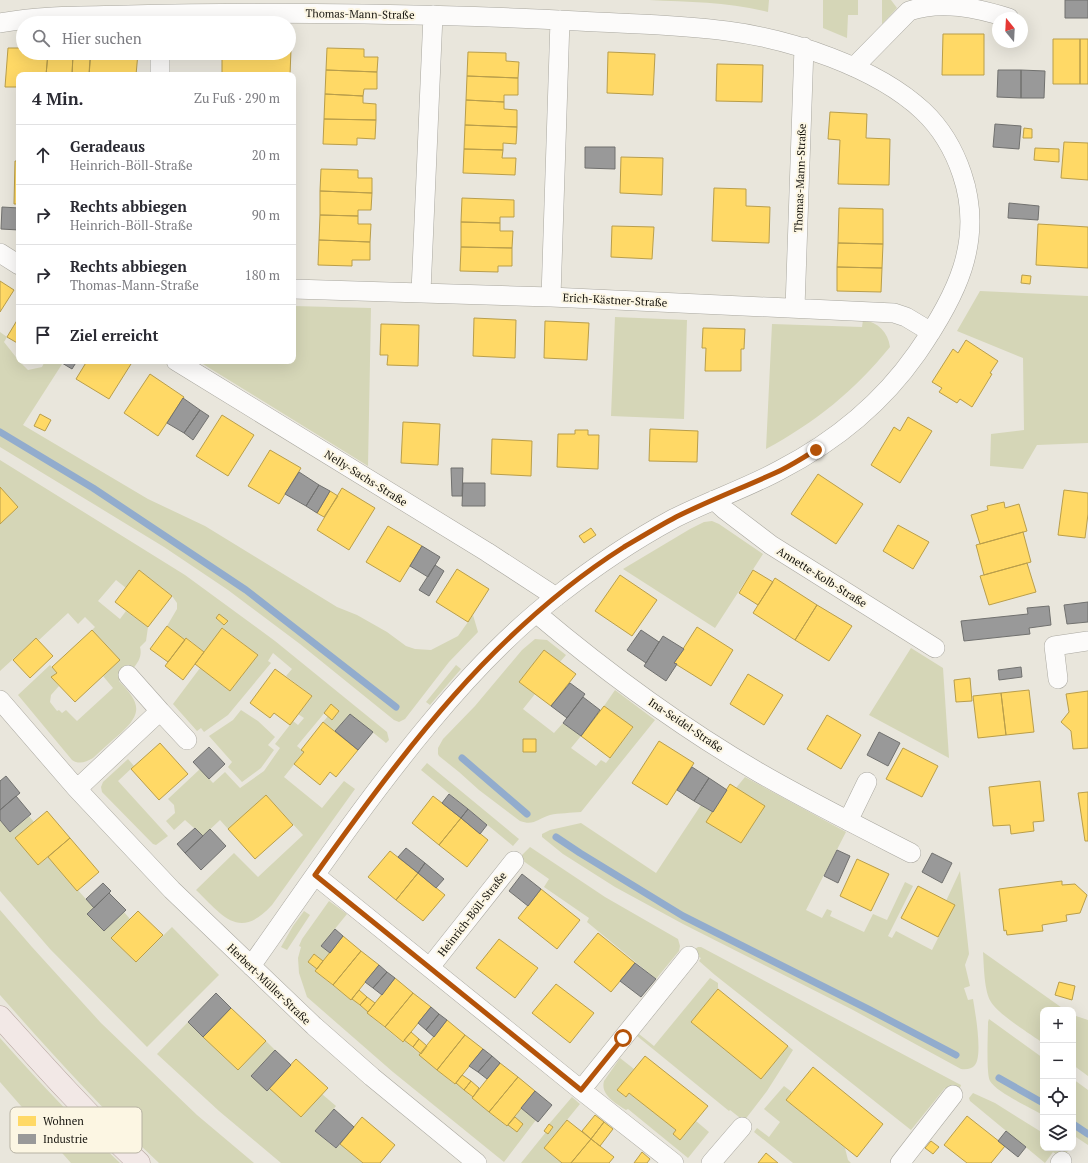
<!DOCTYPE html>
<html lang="de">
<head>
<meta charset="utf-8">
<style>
	body { margin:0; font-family:"PT Serif",serif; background:#f2f2f3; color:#2b2b33 }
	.controls { position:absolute; right:12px; bottom:12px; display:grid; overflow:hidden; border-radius:8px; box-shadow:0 4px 16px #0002 }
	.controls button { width:36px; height:36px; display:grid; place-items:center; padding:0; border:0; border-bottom:1px solid #e1e1e2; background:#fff; color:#2b2b33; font:20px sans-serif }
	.compass { position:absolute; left:992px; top:12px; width:36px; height:36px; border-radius:50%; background:#fff; box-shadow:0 4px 16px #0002; rotate:342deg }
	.stop { position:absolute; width:12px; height:12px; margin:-9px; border:3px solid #b45309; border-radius:50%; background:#fff }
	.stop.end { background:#b45309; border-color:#fff; box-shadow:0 1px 4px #0008 }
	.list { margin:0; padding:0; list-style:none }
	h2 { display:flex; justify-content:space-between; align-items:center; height:52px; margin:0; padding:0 16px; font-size:17px }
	h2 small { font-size:13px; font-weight:400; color:#7c7c81 }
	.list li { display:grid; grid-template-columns:26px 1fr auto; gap:12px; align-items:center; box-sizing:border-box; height:60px; padding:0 16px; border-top:1px solid #e1e1e2 }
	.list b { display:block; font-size:15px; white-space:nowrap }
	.list p { margin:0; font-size:13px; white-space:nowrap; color:#7c7c81 }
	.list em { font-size:13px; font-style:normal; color:#7c7c81 }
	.icon { flex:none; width:22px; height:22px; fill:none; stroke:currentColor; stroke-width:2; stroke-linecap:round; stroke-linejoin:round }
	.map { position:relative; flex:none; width:1088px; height:1163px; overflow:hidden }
	.search { position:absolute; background:#fff; box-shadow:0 4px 16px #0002; left:16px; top:16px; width:280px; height:44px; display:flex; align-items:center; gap:10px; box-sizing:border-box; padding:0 14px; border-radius:22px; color:#7c7c81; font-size:15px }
	.panel { position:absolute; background:#fff; box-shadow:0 4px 16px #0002; left:16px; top:72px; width:280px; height:292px; border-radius:8px }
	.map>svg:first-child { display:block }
	.green { fill:#d5d6b7 }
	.homes { fill:#ffd966; stroke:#b99e4b }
	.industry { fill:#999; stroke:#71716f }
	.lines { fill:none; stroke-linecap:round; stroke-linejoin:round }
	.stream { stroke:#92accd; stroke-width:7 }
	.minor-casing { stroke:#a9a79f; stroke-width:20 }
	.primary-casing { stroke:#b6a39f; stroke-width:23 }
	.minor { stroke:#fcfbfa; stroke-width:19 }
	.primary { stroke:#f2e8e6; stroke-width:22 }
	.route { stroke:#b45309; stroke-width:5 }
	.labels { text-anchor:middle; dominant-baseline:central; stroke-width:4; stroke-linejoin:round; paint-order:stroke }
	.street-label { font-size:11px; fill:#15130d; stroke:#fcf6e3 }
	.key { fill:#fcf6e3; stroke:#b7b2a3; stroke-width:1 }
	.key-label { font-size:11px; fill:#15130d }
</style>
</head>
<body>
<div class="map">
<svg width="1088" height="1163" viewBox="0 0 1088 1163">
	<rect width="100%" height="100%" fill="#e9e6dc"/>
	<!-- green -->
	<path class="green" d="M649,0H769L768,12C728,2 690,2 649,0Z
		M823,0H858V15H848L847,38L823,28Z
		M882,0H891L897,8L882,24Z
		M980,291L1088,296V443L1037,445L1023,469L990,466L991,434L1024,430L1023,358L957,331Z
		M293,306L371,308L368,466L198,361H293Z
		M615,317L687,320L684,419L611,416Z
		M863,320C878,322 888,332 890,347C854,391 816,422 766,449L772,324L862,327Z
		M0,332L7,337L4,342L19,361L28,370L42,367L45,361H64L23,425L148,499L205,526L337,607L357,615L387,632L406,646L415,649L431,650L458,636L473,615L478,632L449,662L405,719L399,722L394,720L300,644L228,590L164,547L0,447Z
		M0,460L185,575L275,641L387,732L389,740L386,743L350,714L335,731L323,722L328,716L332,720L339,711L331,705L297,746L304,752L284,777L322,808L344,781L355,789L272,905C239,941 223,916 196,890L234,853L258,877L303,835L266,795L228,829L220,820L203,836L185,820L174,830L166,821L175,813L174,805L168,799L200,769L213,783L225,772L240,788L264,771L280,748L275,744L293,721L298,725L304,718L298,714L312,696L286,676L292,669L273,653L268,661L271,663L228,715L204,732L201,728L197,731L173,704L200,668L230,691L258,655L223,628L204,652L187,638L185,640L167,626L177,609V603L172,596L139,570L126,588L116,580L98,601L120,619L126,611L148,627L146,641L140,647C144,662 129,672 119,681C139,702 144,712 121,733C111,741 102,750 93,758C86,762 79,765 72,760L18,695L50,665L57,673L52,678L59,686L51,695L50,702L57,711L59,710L62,713L66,710L77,721L113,688L103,676L120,660L92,630L95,627L85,617L78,624L68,613L39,640L36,638L0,671Z
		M712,521L719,524L763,554L715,628L623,569L690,529L704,522Z
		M535,639L547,640L566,655L560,662L544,650L519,682L535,694L523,709L554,733L563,723L581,736L571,748L596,766L601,760L606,763L633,728L604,706L615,690L655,720L581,812C571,813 559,813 550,815C537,819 534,826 520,821L479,790L459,772L439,756L438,754V748L443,739L475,706L522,650Z
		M911,648L943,668L949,758L869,715Z
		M456,665L461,669L430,705L426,702Z
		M241,710L258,721L275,737L268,745L274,750L261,768L242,782L228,767L232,762L209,736L233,720Z
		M128,759L134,766L118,781L168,836L156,845L153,844L102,792L101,787L103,782Z
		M427,763L519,839L513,846L421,770Z
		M745,777L846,832L806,910L822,918L827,909L832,911L830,916L864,932L873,914L887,920L905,882L913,886L888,936L892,938L896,931L932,950L954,906L946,901L960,871L969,954L965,965L970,986L964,988L968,1000L973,999C975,1011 983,1055 975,1065C972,1069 966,1070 961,1069L853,1010L683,924L615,887L563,854L542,837V834L550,830L581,823L656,873L701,805L713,812L707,822L741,843L764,806L736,788Z
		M29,816L34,822L16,838L38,865L48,857L94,908L87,914L104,931L124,912L130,919L111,938L136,962L172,927L219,975L147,1047L50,949L0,891V820L10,832Z
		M530,847L605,897L678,939L680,946L679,951L656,979L587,922L589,918L544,887L549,879L519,858Z
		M329,901L347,914L321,946L330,953L323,961L314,954L308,962L317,969L315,971L351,1000L352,999L368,1012L367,1013L402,1042L404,1040C421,1055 437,1070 454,1084L456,1083L472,1097V1098L506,1126L521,1108L536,1120L504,1162L393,1072L307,997L299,973L298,958L301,947L299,946L302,939Z
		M0,910L32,947L101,1023L197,1115L254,1163H159C103,1110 51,1053 0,995Z
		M304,911L310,915L287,950L281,947L293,926Z
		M698,947H701L959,1084L961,1085L960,1088L956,1093L945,1088L911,1130L715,975L699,961L701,958L692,954L695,949Z
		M983,952L1065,1010H1043V1043C1030,1034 998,1014 991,1002C984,991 984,966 983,952Z
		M710,978L718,983V989L691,1022L761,1079L788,1046L793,1050L767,1091L744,1121L730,1110L729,1111L637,1036L639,1034L654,1046Z
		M1073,1015L1088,1020V1076L1073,1065Z
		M989,1019L1043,1058V1115C1031,1108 996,1092 990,1081C986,1074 988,1033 988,1022Z
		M188,1022L238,1070L266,1041L275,1050L251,1076L269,1088L301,1117L322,1094L336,1106L315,1131L335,1148L340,1144L363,1163H281L219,1111L157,1054Z
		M0,1038C38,1081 78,1123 120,1163H71L63,1154L0,1082Z
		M620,1058L634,1069L617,1090L625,1097L629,1093L676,1130L673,1134L680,1140L696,1121L709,1132L688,1158L628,1109L626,1110C617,1104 600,1095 604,1081Z
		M1073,1079L1088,1090V1145L1073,1135Z
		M784,1086L792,1092L786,1100L845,1148L848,1160L851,1163H793L754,1132L757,1128L769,1137L780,1122L764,1109Z
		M973,1093L995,1103L1043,1133V1148H1065L1068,1151L1062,1158L1053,1152L1045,1163L970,1101L969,1098Z
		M572,1097L580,1104L544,1148L562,1163H521L546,1132L548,1134L553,1127L549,1124Z"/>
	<!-- homes -->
	<path class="homes" d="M943,34H984V75H942Z
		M1053,39H1080V84H1053Z
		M1080,39H1088V84H1080Z
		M8,48H23V53H48L46,75H19V87H5Z
		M327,48L364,49V57H378L377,72L326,70Z
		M289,49H291L290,75H222V53H289Z
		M468,52L506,53V61L519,62L518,78L467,76Z
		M608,52L655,54L653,95L607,93Z
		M48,53H73L72,75H46Z
		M91,53H138L136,75H89Z
		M73,56L90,57L89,75H72Z
		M717,64L763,65L762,102L716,101Z
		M326,70L377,72V89H364L363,96L325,94Z
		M467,76L518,78V95H504V102L466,100Z
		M325,94L363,96V103L376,104V120L324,119Z
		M466,100L504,102V109L517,110V127L465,125Z
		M830,112L867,114L866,138L890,139L889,185L838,184L840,140L828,139Z
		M324,119L376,120L375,139L357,138V145L323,144Z
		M465,125L517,127L516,144L503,143V150L464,149Z
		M1024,128L1032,129V138H1023Z
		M1064,142L1088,143V180L1061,178Z
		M1035,148L1059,149V162L1034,160Z
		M464,149L503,150L502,158H516L515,175L463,173Z
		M621,157L663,158L662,195L620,193Z
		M15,161H19V204H14Z
		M321,169L358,170V178H372V193L320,191Z
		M714,188L746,189V206L770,207L769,243L712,241Z
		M320,191L372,193L371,210H358V216L320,215Z
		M462,198L514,200V217H500V223L461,222Z
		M839,208L883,209V244L838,243Z
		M320,215L358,216V224H371L370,242L319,240Z
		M461,222L500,223V231H513L512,248L461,247Z
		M1038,224L1088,227V268L1036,265Z
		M612,226L654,227L652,259L611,257Z
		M319,240L370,242V260H352V266L318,265Z
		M838,243L883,244L882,268L837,267Z
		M461,247L512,248V266H498V272L460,271Z
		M837,267L882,268L881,292L837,291Z
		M1022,275L1031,276L1030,284L1021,283Z
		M0,281L14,290L0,312Z
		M19,317V344L7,337Z
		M474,318L516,320L515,358L473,356Z
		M545,321L589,323L587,360L544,358Z
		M381,324L419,325L418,366L387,365L388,355H380Z
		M703,328L745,329L744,349H741V371H705L706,348H702Z
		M966,340L998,361L990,373L992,374L972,407L960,399L957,403L939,392L942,388L932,382L953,349L958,353Z
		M87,361H127L131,364L109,399L76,379Z
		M150,374L184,397L158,436L124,413Z
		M40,414L51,420L45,431L34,426Z
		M222,415L254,435L228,476L196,456Z
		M908,417L932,431L900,483L871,465L894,427L900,431Z
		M403,422L440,424L438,465L401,463Z
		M650,429L698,431L697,462L649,461Z
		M575,430H588V435H599L598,469L557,467L558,434H575Z
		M492,439L532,441L531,476L491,474Z
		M270,450L301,468L279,504L248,486Z
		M818,474L863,504L836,544L791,514Z
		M0,487L18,507L0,524Z
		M342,488L375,508L349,550L317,530Z
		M1064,490L1088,493V514L1085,538L1058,535Z
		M330,491L338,496L324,517L317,513Z
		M1004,502L1005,508L1019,504L1027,531L980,544L971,515L988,510L987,506Z
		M898,525L929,542L913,569L883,551Z
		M388,526L422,546L400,582L366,562Z
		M591,528L596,535L584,543L579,536Z
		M1023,532L1031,562L984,575L976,545Z
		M1027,563L1036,592L989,605L980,576Z
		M457,569L489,589L468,622L436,602Z
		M139,570L172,596L148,627L115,602Z
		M753,570L773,582L758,605L739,593Z
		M620,575L657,600L632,636L595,611Z
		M775,578L817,605L795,640L753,613Z
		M817,605L852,626L829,661L795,640Z
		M219,614L228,621L224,625L216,618Z
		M167,626L185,640L168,662L150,649Z
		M697,627L733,650L711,686L674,663Z
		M222,628L258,655L230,691L195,664Z
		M92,630L120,660L75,702L51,677L57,673L52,667Z
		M36,638L53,656L30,678L13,660Z
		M186,638L204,652L183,680L165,666Z
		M544,650L576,674L551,706L519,682Z
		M275,669L312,696L290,725L274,713L270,718L250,703Z
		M748,674L783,695L764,725L730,704Z
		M970,678L972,701L956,702L954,680Z
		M1029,690L1034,732L1006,735L1001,693Z
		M1088,691V748L1073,749L1071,731L1061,722L1069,712L1066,694Z
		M1001,693L1006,735L978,738L973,696Z
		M331,704L339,711L332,720L324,713Z
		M604,706L633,727L610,758L581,736Z
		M827,715L861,735L841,769L807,749Z
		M323,722L358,750L336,777L330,772L320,785L294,764L304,752L301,750Z
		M523,739H536V752H523Z
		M659,741L694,763L667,805L632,783Z
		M160,743L188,774L159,800L131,769Z
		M903,748L938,766L922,797L886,779Z
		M1040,781L1044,821L1033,822L1034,831L1011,834L1010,825L993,826L989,787Z
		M730,784L765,806L741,843L706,822Z
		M1088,792V841H1085L1078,793Z
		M266,795L293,825L255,859L228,829Z
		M433,796L461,818L439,845L412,823Z
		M47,811L70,838L38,865L15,838Z
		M461,818L488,840L467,867L439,845Z
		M70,838L99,872L77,891L48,857Z
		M390,851L418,873L396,900L368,877Z
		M857,859L889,874L871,911L840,896Z
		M418,873L445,895L423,921L396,900Z
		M1062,881V885L1075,884L1087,895L1080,913L1066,915L1067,921L1042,925L1043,931L1007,935L1006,930L1004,931L999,889Z
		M918,886L955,905L938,937L901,918Z
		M541,889L580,920L557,949L518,918Z
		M138,911L163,935L136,962L111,938Z
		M598,933L635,963L611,992L574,962Z
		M343,936L361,951L333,985L315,971Z
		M499,939L538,968L515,998L476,968Z
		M361,951L379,965L351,1000L333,985Z
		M314,954L323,961L317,969L308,962Z
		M395,978L413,993L385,1027L367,1013Z
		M1059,982L1075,986L1072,1000L1055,995Z
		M556,984L594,1013L570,1043L532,1013Z
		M718,989L788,1046L761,1079L691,1022Z
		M359,990L367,997L360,1005L352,999Z
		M413,993L431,1007L403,1042L385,1027Z
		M367,997L375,1003L368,1012L360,1005Z
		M231,1008L266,1041L238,1070L203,1037Z
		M447,1020L465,1035L437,1070L419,1055Z
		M411,1032L419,1039L413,1047L404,1040Z
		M465,1035L483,1049L455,1084L437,1070Z
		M419,1039L427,1046L421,1054L413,1047Z
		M645,1056L708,1106L680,1140L673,1134L676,1130L629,1093L626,1097L617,1090Z
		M296,1059L328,1088L301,1117L269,1088Z
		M500,1063L518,1077L489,1112L472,1098Z
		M813,1067L883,1124L857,1157L786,1100Z
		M462,1075L471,1081L464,1090L456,1083Z
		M518,1077L535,1091L507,1126L489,1112Z
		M471,1081L479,1088L473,1097L464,1090Z
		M595,1115L604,1122L591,1139L582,1131Z
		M967,1116L1005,1146L991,1163H967L944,1145Z
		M362,1117L395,1145L380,1163H363L340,1144Z
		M515,1117L523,1124L517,1132L508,1125Z
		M567,1120L591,1139L571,1163H562L544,1148Z
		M604,1122L613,1129L600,1146L591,1139Z
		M549,1124L553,1127L548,1134L544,1131Z
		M591,1139L614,1157L609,1163H571Z
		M931,1141L939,1147L933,1154L925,1148Z
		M642,1152L650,1159L647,1163H634Z
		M766,1153L778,1163H758Z"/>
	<!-- industry -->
	<path class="industry" d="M1065,0H1088V18H1065Z
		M998,70H1021V98L997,97Z
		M1021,70L1045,71L1044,98H1021Z
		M995,124L1021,126L1019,149L993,147Z
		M585,147H615V169L585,168Z
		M1009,203L1039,206L1038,220L1008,218Z
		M2,207L19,208V230L1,229Z
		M64,361H77L72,369L62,363Z
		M183,398L200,410L184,433L167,423Z
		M200,410L209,416L193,440L184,433Z
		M451,468H463L462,496H452Z
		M299,472L319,485L306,506L285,494Z
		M463,483H485V506H462Z
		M319,485L330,491L317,513L306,506Z
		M422,546L440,557L428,577L410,566Z
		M435,565L444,571L429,596L419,590Z
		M1088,602V622L1067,624L1064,605Z
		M1049,606L1051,625L1029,628L1030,634L964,641L961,621L1028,614L1027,608Z
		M641,630L659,642L646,663L627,650Z
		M663,636L684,649L674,663L677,664L666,681L644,666Z
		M1021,667L1022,677L999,680L998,670Z
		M570,683L585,694L567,718L551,706Z
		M583,697L600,710L581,736L563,723Z
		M350,714L373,732L358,750L335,731Z
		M879,732L900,743L888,766L867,755Z
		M209,747L225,764L209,779L193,762Z
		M692,767L709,778L694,801L677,790Z
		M6,776L20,793L0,810V781Z
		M709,778L727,790L713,812L694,801Z
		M449,794L468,809L461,818L442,803Z
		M16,796L31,814L10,832L0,820V810Z
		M468,809L487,825L480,834L461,818Z
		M195,828L203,836L185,853L177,844Z
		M210,829L226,846L201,870L185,853Z
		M406,848L425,863L418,873L398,857Z
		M837,850L850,856L838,883L824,876Z
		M932,853L952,863L942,883L922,872Z
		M425,863L444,879L436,888L418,873Z
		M522,874L541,889L528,906L509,891Z
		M103,883L111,891L94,908L86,899Z
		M109,893L126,910L104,931L87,914Z
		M335,929L343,936L330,953L321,946Z
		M635,963L656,979L641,997L620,981Z
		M379,965L387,972L373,988L365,982Z
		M387,972L395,978L382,995L373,988Z
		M216,993L231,1008L203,1037L188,1022Z
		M431,1007L439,1014L426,1030L418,1023Z
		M439,1014L447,1020L434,1037L426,1030Z
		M483,1049L492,1056L478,1072L469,1066Z
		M275,1050L291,1065L267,1091L251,1076Z
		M492,1056L500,1063L487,1079L478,1072Z
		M535,1091L552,1105L538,1122L521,1108Z
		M334,1109L354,1127L336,1148L315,1131Z
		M1006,1131L1026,1147L1018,1157L998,1141Z"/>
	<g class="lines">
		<!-- stream -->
		<path class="stream" d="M0,432L93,488L246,590L396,707
			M462,758L527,814
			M556,837L580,853L683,916L870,1010L956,1055
			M999,1078L1043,1103
			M1073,1124L1088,1134"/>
		<!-- minor casing -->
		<g class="minor-casing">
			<path id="minor" d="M0,23C42,15 86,16 128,15C207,13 285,13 364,14C435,15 506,17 578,21C627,24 678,24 727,31C790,39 876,67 923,111C941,128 954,150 962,174C985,242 955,298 917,353C882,403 834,442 780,470C745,489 708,501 673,519C632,541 594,567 557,596C509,633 467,678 429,724C365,801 309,884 251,966
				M854,67L909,11C942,0 977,8 1009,18
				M160,75V53
				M0,253L19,265
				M293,289L551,297L894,313L906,317L931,332
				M421,292L433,15
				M551,297L560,20
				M795,308L804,47
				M176,361L487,552L556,597
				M714,500L725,510L771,545L935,648
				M536,613C606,672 679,726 758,772C808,801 860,827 911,853
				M1058,679L1054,646L1088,641
				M0,700L77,789L172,890L314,1026L372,1077L477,1163
				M160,711L187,740
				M77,789L160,711L128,675
				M848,821L867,782
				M315,875L581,1090L674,1163
				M430,967L514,861
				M581,1090L689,956
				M711,1163L742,1127
				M900,1163L953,1095
				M1060,1163L1062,1161"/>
		</g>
		<!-- primary casing -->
		<g class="primary-casing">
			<path id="primary" d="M0,1017C45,1067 90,1117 139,1163"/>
		</g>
		<!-- minor -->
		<use href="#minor" class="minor"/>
		<!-- primary -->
		<use href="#primary" class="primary"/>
	</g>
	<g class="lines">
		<!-- route -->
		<path class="route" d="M623,1038L581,1090L315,875C405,750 492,631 624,547C641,537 659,526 676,517C708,501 742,488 775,473C789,467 802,458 816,450"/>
	</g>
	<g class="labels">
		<!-- street labels -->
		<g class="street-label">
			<text transform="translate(360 14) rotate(1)">Thomas-Mann-Straße</text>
			<text transform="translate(800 178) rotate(-88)">Thomas-Mann-Straße</text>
			<text transform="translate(615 300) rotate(3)">Erich-Kästner-Straße</text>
			<text transform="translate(366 478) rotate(32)">Nelly-Sachs-Straße</text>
			<text transform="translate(822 577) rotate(32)">Annette-Kolb-Straße</text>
			<text transform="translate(686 725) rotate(34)">Ina-Seidel-Straße</text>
			<text transform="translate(472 914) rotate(-52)">Heinrich-Böll-Straße</text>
			<text transform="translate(269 984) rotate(44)">Herbert-Müller-Straße</text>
		</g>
	</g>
	<!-- legend -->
	<rect x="10" y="1107" width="132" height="46" rx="6" class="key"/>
	<rect x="18" y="1116" width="18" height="10" fill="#ffd966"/>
	<rect x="18" y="1134" width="18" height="10" fill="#999"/>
	<g class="key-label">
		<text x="43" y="1125">Wohnen</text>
		<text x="43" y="1143">Industrie</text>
	</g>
</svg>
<div class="controls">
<button>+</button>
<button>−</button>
<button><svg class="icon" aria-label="locate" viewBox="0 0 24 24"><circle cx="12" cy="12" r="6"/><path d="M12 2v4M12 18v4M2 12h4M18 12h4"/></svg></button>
<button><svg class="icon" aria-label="layers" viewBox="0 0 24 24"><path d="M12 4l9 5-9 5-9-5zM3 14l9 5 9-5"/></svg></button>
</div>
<svg class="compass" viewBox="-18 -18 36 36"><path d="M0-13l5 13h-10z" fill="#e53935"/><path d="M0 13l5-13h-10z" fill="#7c7c81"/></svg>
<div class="stop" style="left:623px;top:1038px"></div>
<div class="stop end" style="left:816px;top:450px"></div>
<div class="search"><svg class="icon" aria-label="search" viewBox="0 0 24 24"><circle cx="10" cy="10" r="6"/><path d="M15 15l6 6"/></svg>Hier suchen</div>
<section class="panel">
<h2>4 Min.<small>Zu Fuß · 290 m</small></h2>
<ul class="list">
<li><svg class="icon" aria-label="ahead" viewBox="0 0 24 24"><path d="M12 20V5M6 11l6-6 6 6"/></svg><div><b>Geradeaus</b><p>Heinrich-Böll-Straße</p></div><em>20 m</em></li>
<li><svg class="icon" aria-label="right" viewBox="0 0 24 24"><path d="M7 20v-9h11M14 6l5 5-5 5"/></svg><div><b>Rechts abbiegen</b><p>Heinrich-Böll-Straße</p></div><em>90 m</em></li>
<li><svg class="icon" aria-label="right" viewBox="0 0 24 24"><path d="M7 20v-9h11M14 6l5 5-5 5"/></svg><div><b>Rechts abbiegen</b><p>Thomas-Mann-Straße</p></div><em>180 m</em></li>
<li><svg class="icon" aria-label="arrive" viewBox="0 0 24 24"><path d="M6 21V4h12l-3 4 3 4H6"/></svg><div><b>Ziel erreicht</b></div></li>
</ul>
</section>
</div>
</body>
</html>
